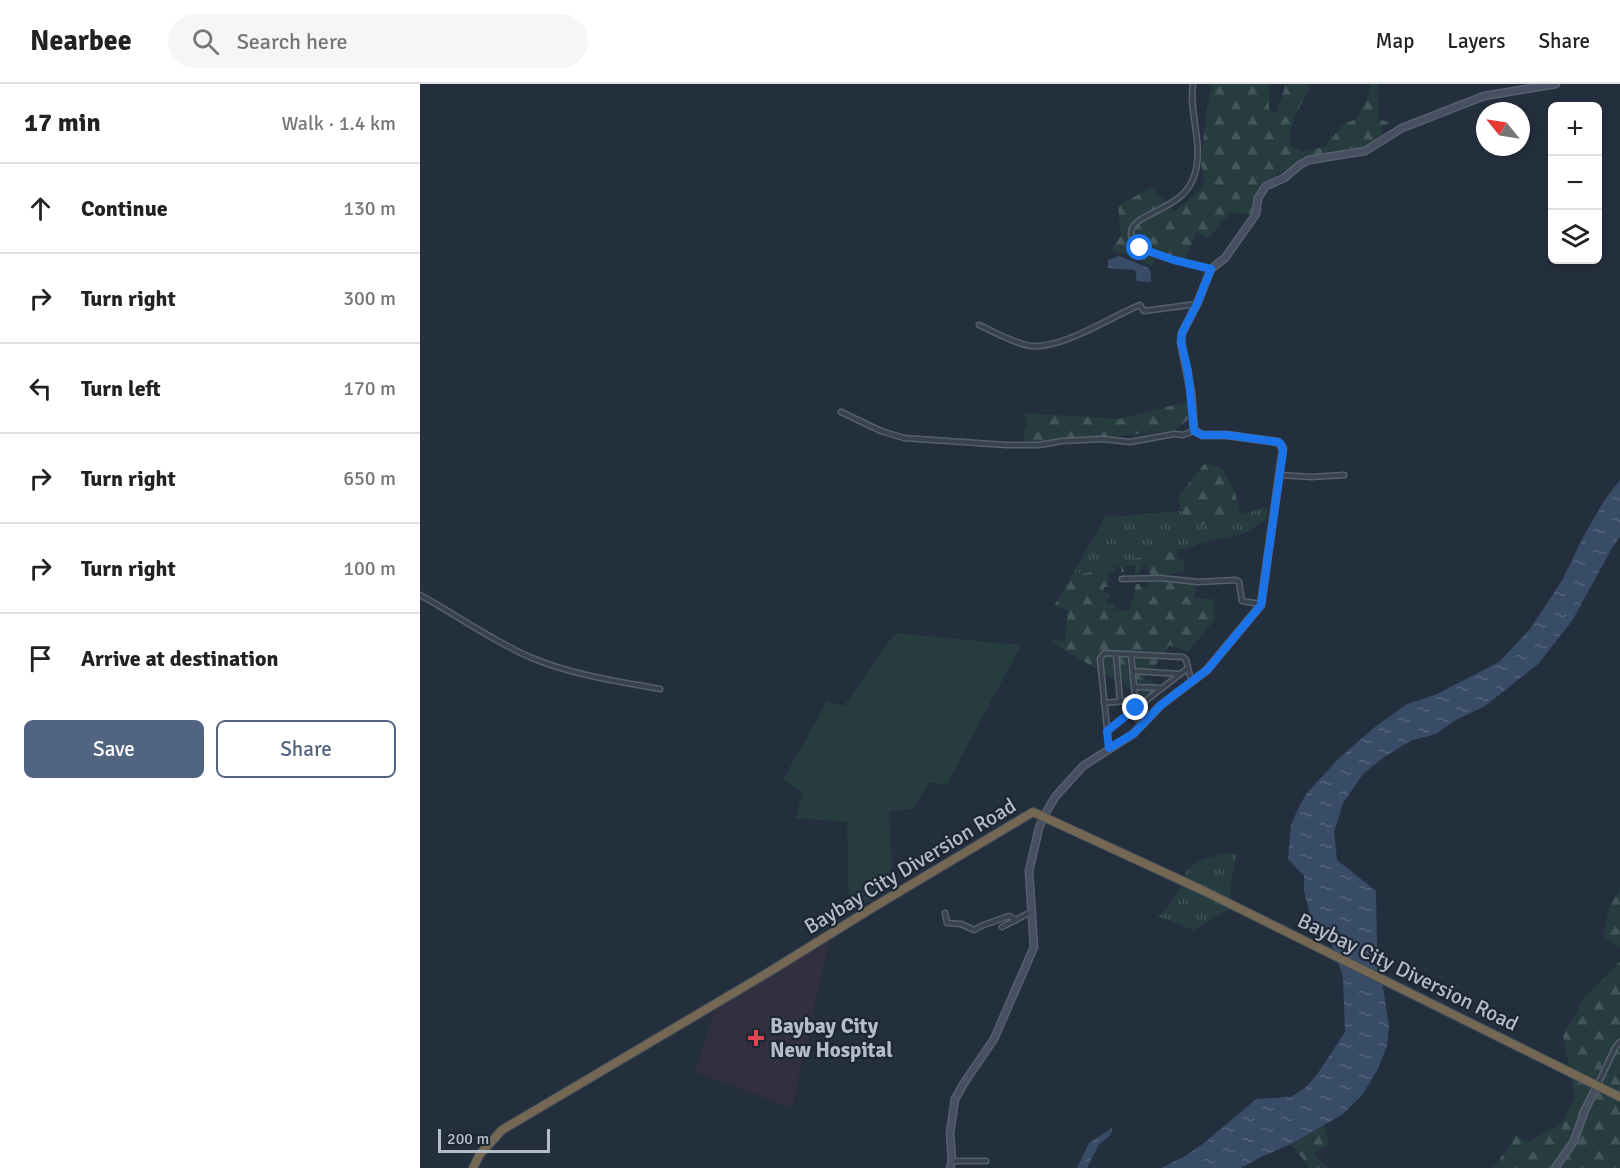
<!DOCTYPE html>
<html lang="en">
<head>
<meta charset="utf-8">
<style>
	body { margin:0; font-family:Signika,sans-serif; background:#f6f6f6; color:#222 }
	.controls { position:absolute; right:18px; top:18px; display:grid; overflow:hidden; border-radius:9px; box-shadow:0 3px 9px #0003 }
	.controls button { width:54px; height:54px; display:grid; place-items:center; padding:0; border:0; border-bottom:2px solid #e0e0e0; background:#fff; color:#222; font:30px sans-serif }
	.compass { position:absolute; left:1056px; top:18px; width:54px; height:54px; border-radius:50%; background:#fff; box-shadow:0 3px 9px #0003; rotate:300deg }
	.scale { position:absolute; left:18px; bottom:15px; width:112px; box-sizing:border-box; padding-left:6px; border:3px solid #b4bcc9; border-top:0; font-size:16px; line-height:21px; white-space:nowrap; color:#b4bcc9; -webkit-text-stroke:4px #1d2633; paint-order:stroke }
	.stop { position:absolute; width:18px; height:18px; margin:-14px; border:4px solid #1a73e8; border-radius:50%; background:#fff }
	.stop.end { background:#1a73e8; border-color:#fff; box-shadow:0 2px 6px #0008 }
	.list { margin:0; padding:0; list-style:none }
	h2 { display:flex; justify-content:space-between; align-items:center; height:78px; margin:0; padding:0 24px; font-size:26px }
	h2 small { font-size:20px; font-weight:400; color:#767676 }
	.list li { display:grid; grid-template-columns:39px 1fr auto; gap:18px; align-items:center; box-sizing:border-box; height:90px; padding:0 24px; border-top:2px solid #e0e0e0 }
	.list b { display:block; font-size:22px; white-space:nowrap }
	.list em { font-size:20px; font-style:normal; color:#767676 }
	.actions { display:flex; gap:12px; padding:18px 24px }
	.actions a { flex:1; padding:14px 0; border:2px solid #516482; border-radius:9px; text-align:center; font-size:21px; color:#516482 }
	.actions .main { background:#516482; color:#fff }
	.icon { flex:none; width:33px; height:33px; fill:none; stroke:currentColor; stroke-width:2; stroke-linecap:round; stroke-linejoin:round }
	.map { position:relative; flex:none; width:1200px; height:1084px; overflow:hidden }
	header { display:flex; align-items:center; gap:36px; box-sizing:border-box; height:84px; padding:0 30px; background:#fff; border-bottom:2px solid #e0e0e0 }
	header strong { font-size:28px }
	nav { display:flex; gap:33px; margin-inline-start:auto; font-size:21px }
	.search { width:420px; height:54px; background:#f6f6f6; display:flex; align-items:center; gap:15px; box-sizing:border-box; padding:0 21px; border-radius:33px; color:#767676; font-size:22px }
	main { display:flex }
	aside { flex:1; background:#fff }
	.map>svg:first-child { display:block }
	.medical { fill:#32303f }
	.grass { fill:url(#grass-tufts) }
	.forest { fill:url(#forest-firs) }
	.pitch { fill:#263c3f }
	.water { fill:url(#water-ripples) }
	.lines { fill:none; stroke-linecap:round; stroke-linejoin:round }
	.street-casing { stroke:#565f6c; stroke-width:7 }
	.secondary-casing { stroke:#565f6c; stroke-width:9 }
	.highway-casing { stroke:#434c59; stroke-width:10 }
	.street { stroke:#38414e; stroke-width:4 }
	.secondary { stroke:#465061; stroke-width:6 }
	.highway { stroke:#746855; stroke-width:8 }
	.route { stroke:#1a73e8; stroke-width:8 }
	.health-dot { fill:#e0444e; stroke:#1d2633; stroke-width:2 }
	.labels { text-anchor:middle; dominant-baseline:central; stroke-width:4.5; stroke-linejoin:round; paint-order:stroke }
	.street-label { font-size:21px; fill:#b4bcc9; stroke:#1d2633 }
	.poi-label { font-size:21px; font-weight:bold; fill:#b4bcc9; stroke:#1d2633; text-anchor:start }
</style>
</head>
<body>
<header>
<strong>Nearbee</strong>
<div class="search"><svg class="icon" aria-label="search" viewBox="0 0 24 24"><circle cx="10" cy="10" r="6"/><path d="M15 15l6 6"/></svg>Search here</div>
<nav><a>Map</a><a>Layers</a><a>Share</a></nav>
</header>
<main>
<aside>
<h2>17 min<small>Walk · 1.4 km</small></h2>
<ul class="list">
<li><svg class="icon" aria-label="ahead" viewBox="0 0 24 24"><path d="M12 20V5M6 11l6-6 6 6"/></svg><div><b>Continue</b></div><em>130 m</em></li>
<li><svg class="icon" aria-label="right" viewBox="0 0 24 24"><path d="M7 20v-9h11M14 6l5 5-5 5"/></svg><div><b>Turn right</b></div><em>300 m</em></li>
<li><svg class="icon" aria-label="left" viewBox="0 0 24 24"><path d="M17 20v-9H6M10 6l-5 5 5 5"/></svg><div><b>Turn left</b></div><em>170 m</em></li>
<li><svg class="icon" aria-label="right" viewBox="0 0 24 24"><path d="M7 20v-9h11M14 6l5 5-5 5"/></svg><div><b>Turn right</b></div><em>650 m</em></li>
<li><svg class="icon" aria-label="right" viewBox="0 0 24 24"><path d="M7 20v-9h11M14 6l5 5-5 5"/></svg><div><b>Turn right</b></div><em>100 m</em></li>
<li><svg class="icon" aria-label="arrive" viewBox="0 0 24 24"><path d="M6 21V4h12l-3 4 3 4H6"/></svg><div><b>Arrive at destination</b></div></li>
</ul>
<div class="actions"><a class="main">Save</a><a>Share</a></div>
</aside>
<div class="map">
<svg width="1200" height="1084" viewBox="0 0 1200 1084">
	<defs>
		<pattern id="grass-tufts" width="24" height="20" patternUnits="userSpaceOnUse" patternTransform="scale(1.5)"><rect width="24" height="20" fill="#263c3f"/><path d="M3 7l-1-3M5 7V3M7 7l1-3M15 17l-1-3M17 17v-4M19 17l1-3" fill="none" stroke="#435659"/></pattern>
		<pattern id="forest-firs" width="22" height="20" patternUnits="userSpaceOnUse" patternTransform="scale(1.5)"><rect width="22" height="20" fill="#263c3f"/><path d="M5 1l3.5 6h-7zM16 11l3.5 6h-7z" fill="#435659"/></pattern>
		<pattern id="water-ripples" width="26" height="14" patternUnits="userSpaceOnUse" patternTransform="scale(1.5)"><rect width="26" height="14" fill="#394c67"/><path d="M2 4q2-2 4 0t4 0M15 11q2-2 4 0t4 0" fill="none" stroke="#53647b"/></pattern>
	</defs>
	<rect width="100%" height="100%" fill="#242f3e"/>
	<!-- medical -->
	<path class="medical" d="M409,857L372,1024L275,988L297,919Z"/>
	<!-- grass -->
	<path class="grass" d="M848,423L846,437L841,438C818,459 790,451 768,465L761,461L668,489L654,488L686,431L691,433L761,427V442L807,439L820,431Z
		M807,769L817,770L811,799V824L774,846L737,832L747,824L757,810L767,786L781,776Z"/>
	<!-- forest -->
	<path class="forest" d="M792,0H849V26L856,30L866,0H887L889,6C879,22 868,43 870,62L883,68L904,63L924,40L936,35L949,11L951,0H958C956,11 960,20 958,32L960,35L969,39L960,44L963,51L944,65L876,81L865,86L850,96L838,109L834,130L810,129L788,155L777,148L764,177L735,172L733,183L716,174L691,166L701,152L698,122L732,103L754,128L781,106L784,99L781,77L786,31Z
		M767,318L769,335L755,346L619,361L606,360L603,344H607L605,329L699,335Z
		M785,379L802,384L815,408L820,431L807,439L761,442V427L758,412Z
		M761,461L768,465H757V473L765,478L763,488L732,493L724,480L717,492H715V481L705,482V488H701V482L694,483L695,489L689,488L688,503H684V509L690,510V514L686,515V519L695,520V525L709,527L716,500H720L721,503H726L728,495L776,500L775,514L793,515L795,535L768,568L749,561L729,591L725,592V596H730L741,604L731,617L629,557L645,556L648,526L634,522L654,488L668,489Z
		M1200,805V864L1183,853L1189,824Z
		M1200,877V1084H1073L1096,1052L1110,1058L1142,1038L1155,1012L1143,952L1164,914Z
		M904,1041L909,1060L893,1070L908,1084H890L871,1060Z"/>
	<!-- pitch -->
	<path class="pitch" d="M475,549L601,561L526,702L509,698L493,725L469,727L472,775L470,804L429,828L427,738L375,734L383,709L363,696L407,617L424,622Z"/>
	<!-- water -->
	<path class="water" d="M699,172L729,184L731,189V198L717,197L715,186L688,184V176Z
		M1200,396V453L1192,464L1152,537L1118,580L1065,622L1036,636L1016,650L990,657L963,674L943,690L923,719L914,748L917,776L956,807L957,863L969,943L967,962L957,987L942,1011L923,1030L871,1060L841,1073L821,1084H741L765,1072L784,1059L836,1015L871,1013L886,1003L898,989L925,948L923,893L913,864L904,847L891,835L884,807V792L868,775L871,741L877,727L886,710L918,675L955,643L987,620L1015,611L1079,578L1110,545L1143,495L1163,453L1184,417Z
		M692,1044L691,1051L679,1060L667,1084H657L669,1059Z"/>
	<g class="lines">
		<!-- street casing -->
		<g class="street-casing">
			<path id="street" d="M773,0C768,32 786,62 773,95C764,118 739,124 720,136C715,139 711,144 711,150C710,170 775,181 791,185
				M559,241C574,248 596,260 611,262C643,265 690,233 720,221L724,227L777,220
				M421,328L461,347L484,354L586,361H619L642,357L683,355L710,358L754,350L763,351L774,347
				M860,391L891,393L924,391
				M702,495L740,494L778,498L816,496L819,498L822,517L841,520
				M0,511C37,531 72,557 112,574C153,591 196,597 240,605
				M696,570L700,617
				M711,570L717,635
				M713,587L760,590
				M714,603L740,604
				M684,619L715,616
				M688,646L768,584
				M689,664L680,575L684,569L763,573L766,576L770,592
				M525,829L527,839L541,840L554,846L561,842L589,832L596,836
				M582,843L611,828
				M1177,1002L1195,964L1200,958
				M532,1077H566"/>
		</g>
		<!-- secondary casing -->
		<g class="secondary-casing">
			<path id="secondary" d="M530,1084L532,1077L530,1049L535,1015L544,999L574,955L614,863L609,787L619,744L624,732L635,713L663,682L713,650L741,621L786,587L841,521L863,364L858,358L807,351H782L774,346L771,308L761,258L762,249L777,220L791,185L805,174L836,130L838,114L846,102L864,94L881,80L889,76L945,67L982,44L1064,12L1136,0
				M1135,1084L1154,1057L1165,1026L1177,1002"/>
		</g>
		<!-- highway casing -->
		<g class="highway-casing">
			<path id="highway" d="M53,1084L60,1070L82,1046L349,888L457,821L613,728L780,805L1200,1013"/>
		</g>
		<!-- street -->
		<use href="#street" class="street"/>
		<!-- secondary -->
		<use href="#secondary" class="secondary"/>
		<!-- highway -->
		<use href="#highway" class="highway"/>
	</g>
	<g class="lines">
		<!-- route -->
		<path class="route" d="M716,624L687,647L689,664L713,650L741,621L788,585L841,521L863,367L861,360L858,358L807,351H782L774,347L768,287L761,258L762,249L777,220L791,185L754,176L720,164"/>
	</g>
	<!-- markers -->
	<path class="health-dot" d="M333 945h6v6h6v6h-6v6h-6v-6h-6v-6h6z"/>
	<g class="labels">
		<!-- street labels -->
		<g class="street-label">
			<text transform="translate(490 782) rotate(-31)">Baybay City Diversion Road</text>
			<text transform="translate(988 888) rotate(26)">Baybay City Diversion Road</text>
		</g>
		<!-- poi labels -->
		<g class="poi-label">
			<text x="350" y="942">Baybay City<tspan x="350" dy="24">New Hospital</tspan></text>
		</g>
	</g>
</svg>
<div class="controls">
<button>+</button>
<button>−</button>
<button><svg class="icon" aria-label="layers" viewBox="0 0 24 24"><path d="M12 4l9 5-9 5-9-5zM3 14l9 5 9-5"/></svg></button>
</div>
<svg class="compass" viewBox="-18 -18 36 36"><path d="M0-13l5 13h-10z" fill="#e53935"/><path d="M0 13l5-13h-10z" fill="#767676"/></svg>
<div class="scale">200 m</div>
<div class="stop" style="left:720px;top:164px"></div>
<div class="stop end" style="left:716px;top:624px"></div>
</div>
</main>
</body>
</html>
